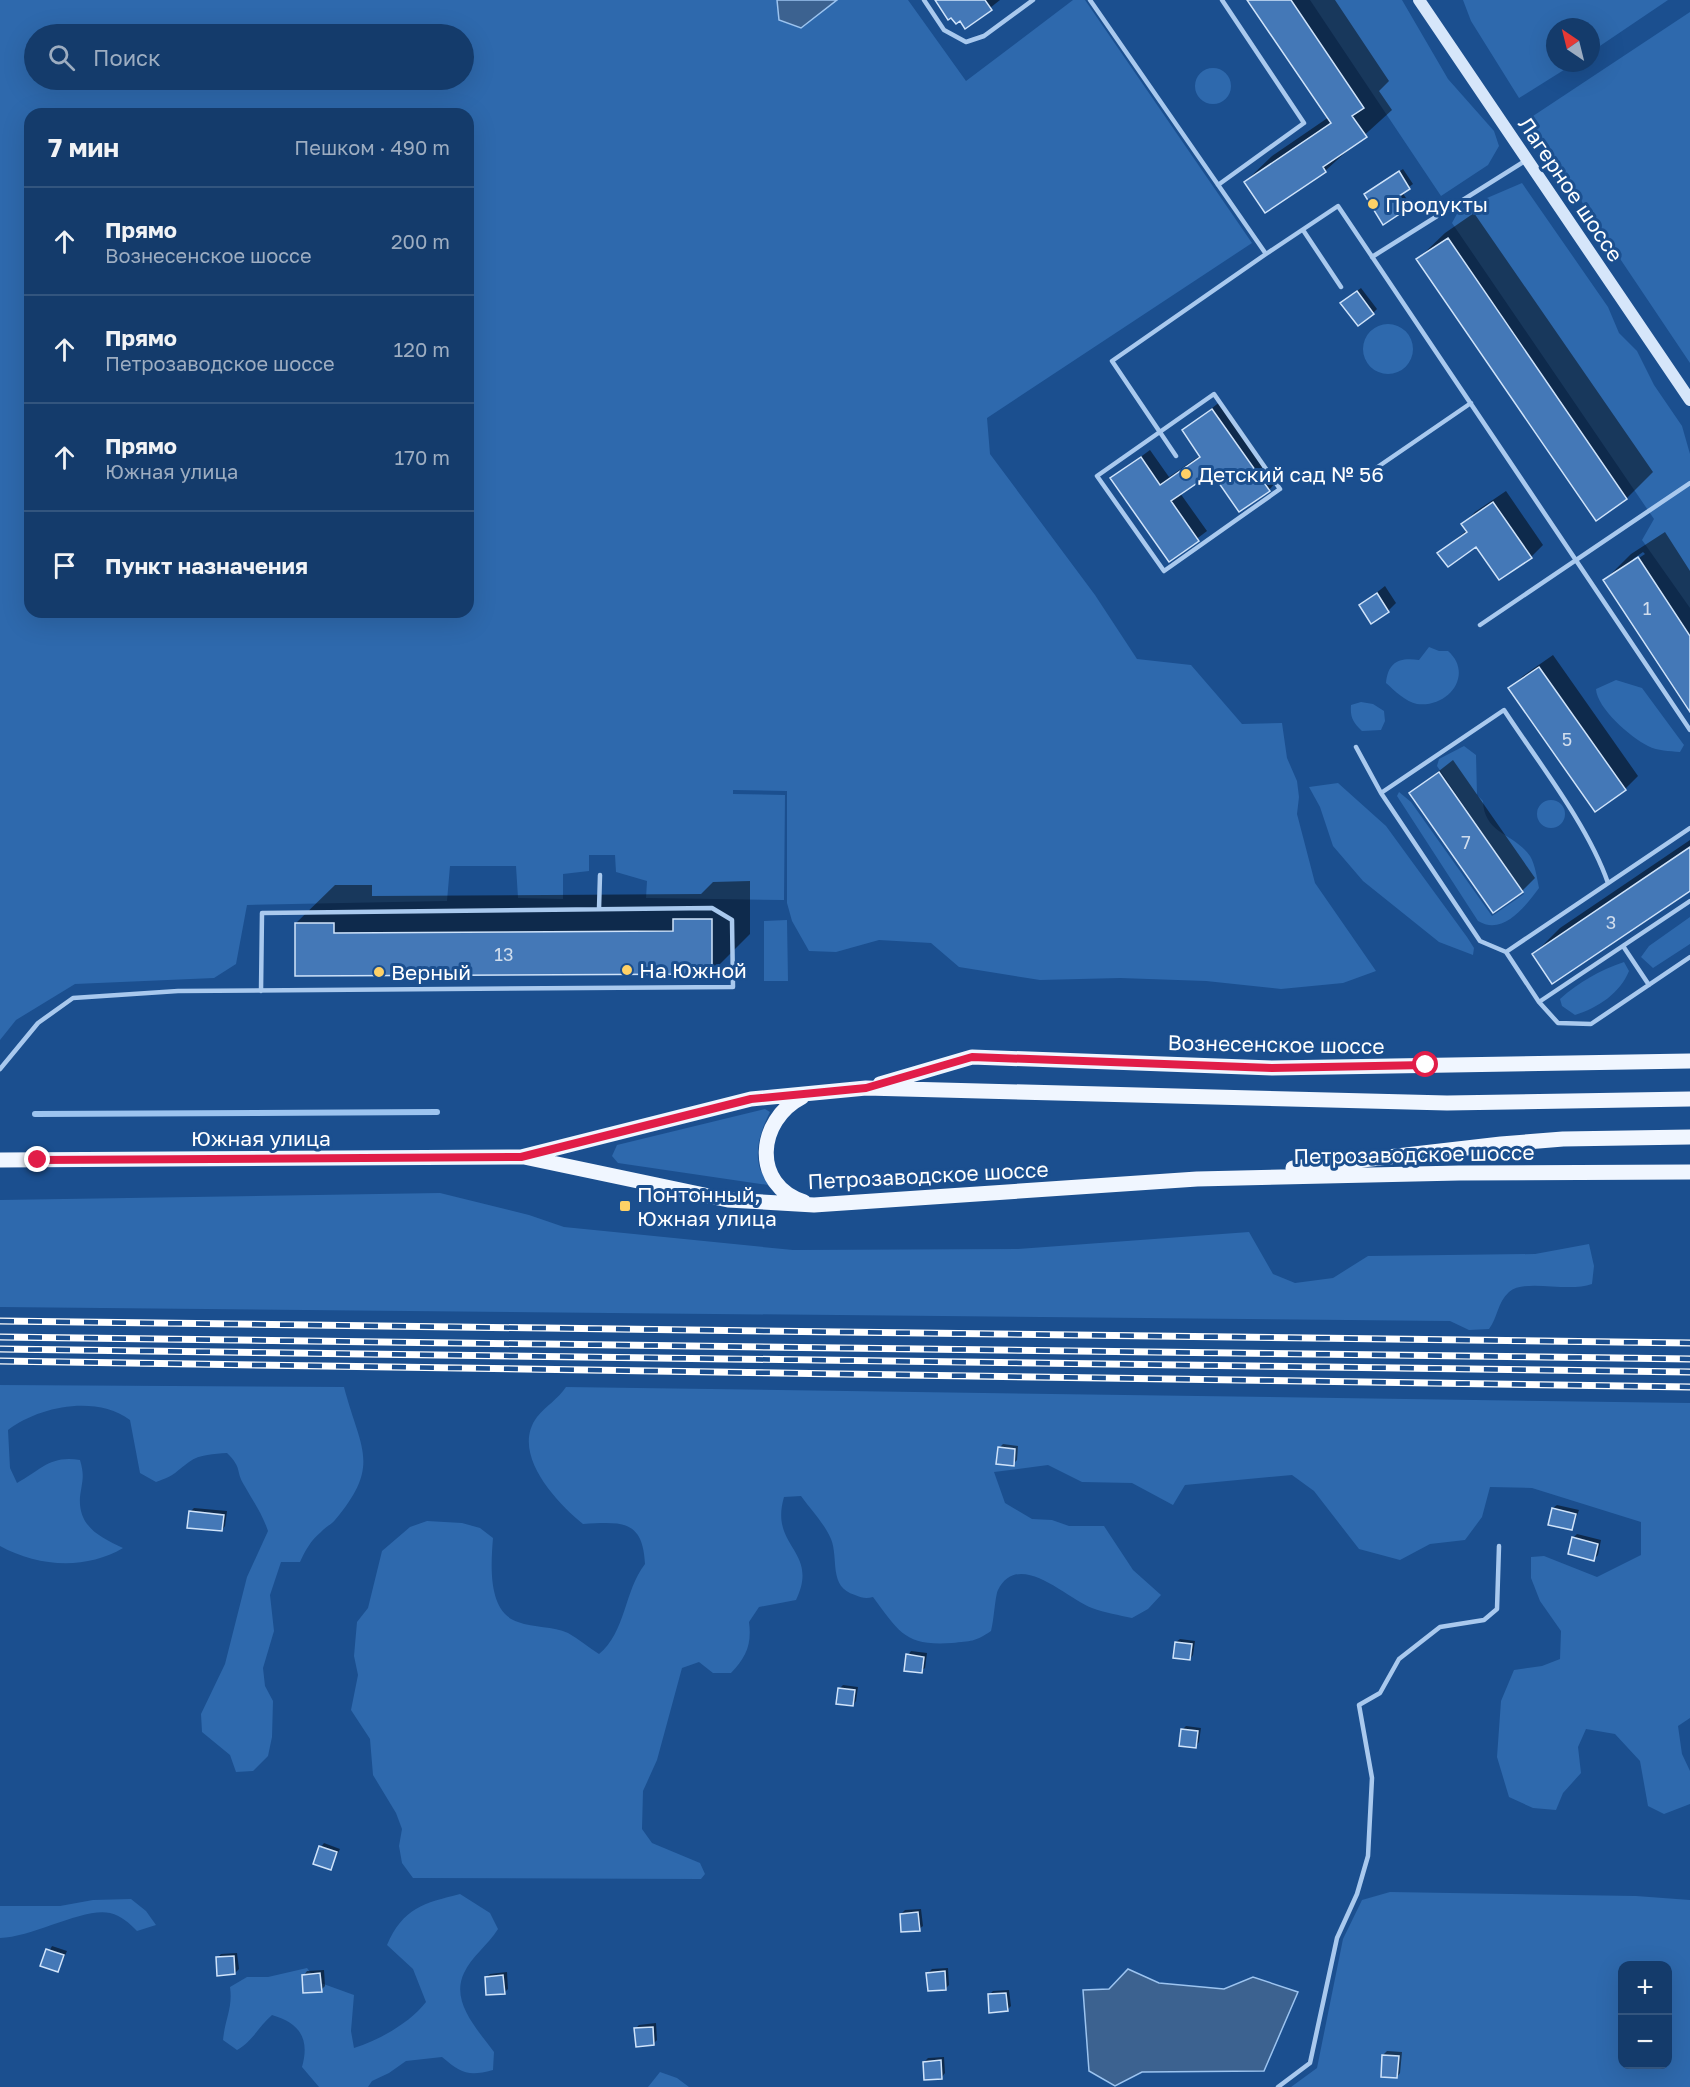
<!DOCTYPE html>
<html lang="ru">
<head>
<meta charset="utf-8">
<style>
	body { margin:0; font-family:"Golos Text",sans-serif; background:#1d4271; color:#f1f3f6 }
	.controls { position:absolute; right:18px; bottom:18px; display:grid; overflow:hidden; border-radius:12px; box-shadow:0 6px 24px #0002 }
	.controls button { width:54px; height:54px; display:grid; place-items:center; padding:0; border:0; border-bottom:2px solid #33557e; background:#143b6b; color:#f1f3f6; font:30px sans-serif }
	.compass { position:absolute; left:1546px; top:18px; width:54px; height:54px; border-radius:50%; background:#143b6b; box-shadow:0 6px 24px #0002; rotate:325deg }
	.stop { position:absolute; width:18px; height:18px; margin:-14px; border:4px solid #e11d48; border-radius:50%; background:#fff }
	.stop.end { background:#e11d48; border-color:#fff; box-shadow:0 2px 6px #0008 }
	.list { margin:0; padding:0; list-style:none }
	h2 { display:flex; justify-content:space-between; align-items:center; height:78px; margin:0; padding:0 24px; font-size:26px }
	h2 small { font-size:20px; font-weight:400; color:#9dadc1 }
	.list li { display:grid; grid-template-columns:39px 1fr auto; gap:18px; align-items:center; box-sizing:border-box; height:108px; padding:0 24px; border-top:2px solid #33557e }
	.list b { display:block; font-size:22px; white-space:nowrap }
	.list p { margin:0; font-size:20px; white-space:nowrap; color:#9dadc1 }
	.list em { font-size:20px; font-style:normal; color:#9dadc1 }
	.icon { flex:none; width:33px; height:33px; fill:none; stroke:currentColor; stroke-width:2; stroke-linecap:round; stroke-linejoin:round }
	.map { position:relative; flex:none; width:1690px; height:2087px; overflow:hidden }
	.search { position:absolute; background:#143b6b; box-shadow:0 6px 24px #0002; left:24px; top:24px; width:450px; height:66px; display:flex; align-items:center; gap:15px; box-sizing:border-box; padding:0 21px; border-radius:33px; color:#9dadc1; font-size:22px }
	.panel { position:absolute; background:#143b6b; box-shadow:0 6px 24px #0002; left:24px; top:108px; width:450px; height:510px; border-radius:18px }
	.map>svg:first-child { display:block }
	.green { fill:#2e69ad; fill-rule:evenodd }
	.water { fill:#3c6290; stroke:#9cc4f0; stroke-width:1.5 }
	.shadow { fill:#0007; fill-rule:evenodd }
	.lines { fill:none; stroke-linecap:round; stroke-linejoin:round }
	.stream { stroke:#9cc4f0; stroke-width:6 }
	.building { fill:#4478b7; stroke:#cfe3fa; stroke-width:1.5 }
	.lane { stroke:#a9c9ee; stroke-width:4.5 }
	.secondary { stroke:#d6e6fa; stroke-width:12 }
	.primary { stroke:#f0f6ff; stroke-width:15 }
	.rail-casing { stroke:#fff; stroke-width:7 }
	.rail { stroke:#1b4f8f; stroke-width:4.5; stroke-dasharray:14; stroke-linecap:butt }
	.route { stroke:#e11d48; stroke-width:8 }
	.poi-dot { fill:#ffd166; stroke:#1b4f8f; stroke-width:2 }
	.labels { text-anchor:middle; dominant-baseline:central; stroke-width:6; stroke-linejoin:round; paint-order:stroke }
	.number-label { font-size:18px; fill:#d0dded }
	.street-label { font-size:21px; fill:#fff; stroke:#1b4f8f }
	.poi-label { font-size:21px; fill:#fff; stroke:#1b4f8f; text-anchor:start }
</style>
</head>
<body>
<div class="map">
<svg width="1690" height="2087" viewBox="0 0 1690 2087">
	<rect width="100%" height="100%" fill="#1b4f8f"/>
	<!-- green -->
	<path class="green" d="M0,0H777L779,20L800,28L837,0H908L966,81L1073,0H1085L1252,243L987,418L990,454L1095,595L1137,659L1191,665L1242,724L1282,723L1287,758L1297,781L1299,797L1297,814L1315,883L1376,971L1343,983L1281,989L1206,981L1120,978L1040,980L959,967L931,943L879,940L836,952L809,951L792,921L787,903V791L733,790V794L785,795L784,900L646,898L647,881L616,872L615,855H589V871L563,874V899L518,898L516,866H450L447,901L247,905L236,964L214,978L75,984L16,1020L0,1040ZM34,34H464V80H34ZM30,114H468V612H30Z
		M1310,0H1402L1448,79L1494,131L1499,146L1488,165L1441,196Z
		M1463,0H1668L1591,52V27H1555V63H1575L1519,98L1471,21Z
		M1690,12V363L1527,120Z
		M1195 86a18 18 0 1 1 36 0a18 18 0 1 1-36 0Z
		M1522,183L1608,307L1619,333L1637,351L1654,385L1682,426L1690,454V608L1642,540L1654,519L1452,223L1459,210Z
		M1363 349a25 25 0 1 1 50 0a25 25 0 1 1-50 0Z
		M1429,647L1439,651H1448C1474,674 1449,708 1417,704C1406,702 1395,691 1386,683C1388,662 1399,657 1419,660Z
		M1616,680L1642,688L1684,745L1680,752C1669,751 1658,751 1648,746C1630,737 1597,708 1596,689Z
		M1361,702L1373,704L1384,711L1385,721L1381,730L1362,731C1353,723 1350,717 1351,705Z
		M1464,746L1476,755L1477,795L1483,801C1484,834 1514,833 1530,856C1535,864 1537,878 1539,888C1525,907 1503,936 1478,921L1397,796L1399,792L1411,802L1492,916L1524,894L1437,766L1439,759Z
		M1338,783L1386,826L1467,937L1474,948L1473,955L1439,942L1363,881L1333,846L1320,807L1309,787Z
		M1537 814a14 14 0 1 1 28 0a14 14 0 1 1-28 0Z
		M1690,917V944L1653,968L1641,957L1649,946Z
		M787,920L788,981H764V921Z
		M1624,962L1629,971C1620,993 1598,1008 1575,1015L1562,1006L1560,999C1579,982 1600,970 1624,962Z
		M765,1109L770,1112C761,1130 754,1149 760,1169C762,1175 768,1179 768,1185L618,1163L612,1156L617,1145Z
		M440,1193L529,1215L564,1227L793,1250L1018,1249L1249,1232L1273,1274L1295,1283L1333,1278L1368,1256L1535,1254L1589,1244L1594,1266L1592,1284C1567,1293 1525,1278 1509,1292C1497,1303 1498,1317 1489,1329L1469,1330L1450,1321L0,1307V1200Z
		M0,1385L344,1387C360,1449 382,1464 335,1520C331,1525 325,1527 321,1532C311,1540 305,1551 300,1562H281L270,1595L274,1631L263,1668L265,1686L273,1701L272,1737L268,1756L253,1771L236,1772L230,1755L202,1732L201,1714L225,1664L247,1577L268,1531C262,1513 253,1501 244,1485C235,1470 243,1469 227,1453C214,1454 200,1454 189,1462C174,1473 176,1475 156,1482L140,1473L130,1420C96,1395 40,1406 8,1430L10,1468L17,1483C41,1470 50,1455 80,1460C85,1477 82,1481 80,1497C78,1527 100,1537 123,1548C86,1570 38,1567 0,1546Z
		M566,1387L1690,1403V1718L1678,1726L1682,1754L1690,1771V1804L1664,1814L1648,1806L1640,1761L1615,1734L1586,1729L1578,1747L1581,1773L1563,1793L1556,1810L1533,1808L1509,1797L1497,1757L1501,1701L1514,1670L1542,1666L1560,1659L1561,1631L1540,1601L1531,1578V1557L1544,1556L1597,1577L1641,1555V1522L1532,1488L1490,1487L1482,1517L1465,1540L1430,1544L1400,1560L1359,1549L1314,1491L1292,1475L1185,1485L1173,1505L1132,1483L1082,1482L1048,1465L994,1472L1005,1503L1032,1519L1052,1520L1069,1526H1104L1133,1570L1161,1595L1148,1609L1132,1618C1119,1615 1105,1613 1092,1608C1066,1598 1019,1549 998,1590C995,1596 994,1621 991,1631C975,1642 971,1641 952,1643C905,1646 900,1633 873,1597C866,1599 862,1598 855,1595C828,1587 839,1559 831,1539C824,1523 811,1510 801,1496L784,1497C769,1548 820,1550 796,1600L759,1607L749,1622C752,1645 746,1657 731,1673H713L699,1662L682,1668L657,1760L643,1791L642,1829L652,1843L700,1863L705,1874L701,1879L413,1878L402,1863L399,1846L402,1829L396,1813L373,1775L370,1739L351,1710L358,1675L354,1656L357,1622L368,1608L382,1551L410,1527L427,1521L462,1523L480,1528L493,1538C491,1564 487,1612 518,1622C534,1628 553,1626 568,1633C579,1639 589,1648 599,1654C626,1632 624,1591 645,1564C643,1519 621,1522 583,1524C556,1502 510,1453 537,1417C546,1406 558,1399 566,1387Z
		M1390,1892L1636,1896L1690,1900V2087H1291L1317,2068L1343,1939L1362,1900ZM1622,1966H1668V2064H1622Z
		M460,1894L490,1913L498,1929C489,1944 471,1957 464,1973C450,2002 478,2030 494,2052L493,2070C468,2077 461,2073 442,2057L406,2061L389,2073L372,2081L368,2087H319L302,2067C310,2039 300,2023 272,2015C258,2027 253,2041 237,2050L223,2040C225,2019 233,2008 230,1987L247,1977H268L307,1968L318,1982L354,1995L351,2031L354,2048C379,2040 410,2023 426,2002L413,1969L387,1945C403,1908 424,1903 460,1894Z
		M131,1899L146,1911L156,1925L137,1931C129,1923 122,1916 110,1913C84,1907 33,1937 0,1938V1906H60L93,1900Z
		M660,2072L677,2078L689,2087H648Z"/>
	<!-- water -->
	<path class="water" d="M777,0H837L801,28L779,20Z
		M1128,1969L1159,1983L1224,1989L1253,1977L1298,1992L1264,2071L1142,2072L1115,2086L1089,2071L1083,1990L1109,1989Z"/>
	<!-- shadow -->
	<path class="shadow" d="M937,0H1000L966,27L961,19Z
		M1249,0H1335L1389,81L1379,91L1392,110L1325,171L1245,182L1272,156L1329,117Z
		M1403,169L1413,184L1402,192L1410,204L1384,223L1366,194Z
		M1474,213L1653,472L1627,498L1597,519L1418,259L1445,233Z
		M1361,288L1377,309L1373,313L1346,299Z
		M1221,401L1277,481L1269,490L1212,470L1180,493L1207,531L1169,560L1112,478L1150,450L1169,477L1201,455L1184,430Z
		M1506,491L1543,545L1531,557L1477,545L1439,553L1467,530L1463,524L1475,512Z
		M1665,532L1690,571V709L1605,580L1631,554ZM1643,552L1645,554L1633,562V559Z
		M1385,586L1396,603L1388,611L1361,605Z
		M1553,655L1638,776L1625,789L1510,688L1523,676Z
		M1453,760L1535,878L1522,891L1411,793Z
		M1690,840V889L1534,954L1560,928Z
		M750,881V934L712,972L296,975V923L335,885H372V896L701,894L713,882Z
		M1003,1444L1018,1446L1017,1460L1013,1464L999,1448Z
		M1557,1505L1579,1510L1572,1529L1553,1508Z
		M194,1508L227,1511L225,1526L222,1530L190,1512Z
		M1577,1534L1601,1540L1598,1555L1594,1559L1573,1538Z
		M1180,1639L1195,1641L1193,1655L1190,1659L1176,1642Z
		M911,1651L927,1653L925,1668L921,1671L908,1655Z
		M843,1685L858,1687L856,1701L853,1705L839,1689Z
		M1186,1726L1201,1728L1199,1742L1196,1746L1182,1730Z
		M324,1843L340,1849L330,1868L321,1847Z
		M921,1909L923,1926L919,1929L901,1914L905,1910Z
		M52,1946L67,1951L58,1971L42,1965Z
		M237,1953L239,1969L235,1973L217,1958L221,1954Z
		M948,1968L949,1985L946,1988L928,1973L932,1969Z
		M324,1970L325,1986L321,1990L304,1975L307,1971Z
		M507,1972L508,1989L504,1993L486,1977L490,1974Z
		M1009,1990L1011,2006L1007,2010L989,1995L993,1991Z
		M656,2023L657,2040L653,2044L636,2028L639,2025Z
		M1387,2051L1402,2052L1400,2073L1397,2077L1383,2055Z
		M944,2057L945,2073L942,2077L924,2062L928,2058Z"/>
	<g class="lines">
		<!-- stream -->
		<path class="stream" d="M35,1114L437,1112"/>
	</g>
	<!-- building -->
	<path class="building" d="M935,0H985L992,10L965,29L960,21L956,24L951,18L948,20Z
		M1247,0H1291L1364,108L1352,116L1367,137L1323,167L1326,172L1265,213L1244,182L1331,123Z
		M1399,171L1410,189L1399,196L1407,209L1383,225L1364,194Z
		M1448,238L1627,499L1596,521L1416,259Z
		M1357,291L1374,314L1358,326L1340,303Z
		M1212,409L1270,491L1239,512L1212,473L1171,501L1199,541L1169,562L1110,478L1141,457L1160,485L1200,457L1182,430Z
		M1493,502L1532,558L1499,580L1476,547L1448,567L1437,553L1467,532L1461,524Z
		M1638,557L1690,636V712L1603,580Z
		M1377,593L1389,612L1371,624L1359,605Z
		M1539,667L1626,790L1595,812L1508,688Z
		M1439,772L1523,892L1493,913L1409,793Z
		M1690,847V891L1552,984L1532,954Z
		M673,919H712V974L295,976V923H334V933L673,931Z
		M998,1447L1015,1449L1014,1466L996,1464Z
		M1552,1508L1576,1514L1572,1530L1548,1525Z
		M189,1511L224,1515L222,1531L187,1528Z
		M1572,1537L1598,1544L1594,1561L1568,1554Z
		M1175,1642L1192,1644L1190,1660L1173,1658Z
		M906,1654L924,1657L922,1673L904,1671Z
		M838,1688L855,1690L853,1706L836,1704Z
		M1181,1729L1198,1731L1196,1748L1179,1746Z
		M319,1846L337,1852L331,1870L313,1864Z
		M918,1912L920,1931L901,1932L900,1914Z
		M46,1949L64,1955L58,1972L40,1966Z
		M234,1956L235,1974L217,1976L216,1957Z
		M945,1971L946,1990L928,1991L926,1973Z
		M320,1973L322,1992L303,1993L302,1975Z
		M503,1975L505,1994L486,1995L485,1977Z
		M1006,1993L1008,2011L989,2013L988,1994Z
		M653,2027L654,2045L636,2047L634,2028Z
		M1382,2055L1399,2056L1397,2078L1381,2077Z
		M941,2060L942,2079L924,2080L923,2062Z"/>
	<g class="lines">
		<!-- lane -->
		<path class="lane" d="M924,0L944,30L966,42L984,36L1033,0
			M1090,0L1266,254L1338,206L1690,730
			M1218,185L1304,123L1222,0
			M1303,230L1341,287
			M1372,257L1525,161
			M1214,394L1280,489L1164,571L1097,476Z
			M1176,456L1112,361L1266,254
			M1363,477L1471,403
			M1480,625L1690,483
			M1356,747L1381,793
			M1690,828L1506,952L1539,1002L1558,1023L1591,1024L1690,957
			M599,909L600,875
			M1623,946L1649,985
			M1506,952L1480,941L1381,793L1504,710C1538,762 1588,825 1608,883
			M1539,1002L1690,901
			M0,1069L38,1023L73,998L178,991L733,987L732,920L712,908L262,913L261,991
			M1278,2087L1310,2063L1337,1938L1357,1894L1368,1856L1372,1778L1359,1705L1380,1693L1399,1659L1440,1627L1484,1620L1497,1609L1499,1546"/>
		<!-- secondary -->
		<path class="secondary" d="M1419,0L1690,400"/>
		<!-- primary -->
		<path class="primary" d="M880,1084L972,1057L1272,1068L1690,1061
			M802,1097C757,1120 751,1185 804,1202
			M524,1157L728,1200L814,1205L1197,1179L1459,1173L1690,1172
			M0,1160L521,1157L751,1099L866,1088L1447,1103L1690,1099
			M1293,1168L1501,1144L1563,1139L1690,1137"/>
		<!-- rail casing -->
		<g class="rail-casing">
			<path id="rail" d="M0,1321L1690,1343
				M0,1337L1690,1359
				M0,1349L1690,1372
				M0,1361L1690,1387"/>
		</g>
		<!-- rail -->
		<use href="#rail" class="rail"/>
	</g>
	<g class="lines">
		<!-- route -->
		<path class="route" d="M38,1160L521,1157L751,1099L866,1088L972,1057L1272,1068L1426,1065"/>
	</g>
	<!-- markers -->
	<g class="poi-dot">
		<circle cx="1373" cy="204" r="6"/>
		<circle cx="1186" cy="474" r="6"/>
		<circle cx="627" cy="970" r="6"/>
		<circle cx="379" cy="972" r="6"/>
		<rect x="619" y="1200" width="12" height="12" rx="3"/>
	</g>
	<g class="labels">
		<!-- number labels -->
		<g class="number-label">
			<text x="1647" y="608">1</text>
			<text x="1567" y="739">5</text>
			<text x="1466" y="842">7</text>
			<text x="1611" y="922">3</text>
			<text x="504" y="954">13</text>
		</g>
		<!-- street labels -->
		<g class="street-label">
			<text transform="translate(1571 189) rotate(56)">Лагерное шоссе</text>
			<text transform="translate(1276 1044) rotate(1)">Вознесенское шоссе</text>
			<text x="261" y="1138">Южная улица</text>
			<text transform="translate(1414 1154) rotate(-1)">Петрозаводское шоссе</text>
			<text transform="translate(928 1175) rotate(-3)">Петрозаводское шоссе</text>
		</g>
		<!-- poi labels -->
		<g class="poi-label">
			<text x="1385" y="204">Продукты</text>
			<text x="1198" y="474">Детский сад № 56</text>
			<text x="639" y="970">На Южной</text>
			<text x="391" y="972">Верный</text>
			<text x="637" y="1194">Понтонный,<tspan x="637" dy="24">Южная улица</tspan></text>
		</g>
	</g>
</svg>
<div class="controls">
<button>+</button>
<button>−</button>
</div>
<svg class="compass" viewBox="-18 -18 36 36"><path d="M0-13l5 13h-10z" fill="#e53935"/><path d="M0 13l5-13h-10z" fill="#9dadc1"/></svg>
<div class="stop" style="left:1426px;top:1065px"></div>
<div class="stop end" style="left:38px;top:1160px"></div>
<div class="search"><svg class="icon" aria-label="search" viewBox="0 0 24 24"><circle cx="10" cy="10" r="6"/><path d="M15 15l6 6"/></svg>Поиск</div>
<section class="panel">
<h2>7 мин<small>Пешком · 490 m</small></h2>
<ul class="list">
<li><svg class="icon" aria-label="ahead" viewBox="0 0 24 24"><path d="M12 20V5M6 11l6-6 6 6"/></svg><div><b>Прямо</b><p>Вознесенское шоссе</p></div><em>200 m</em></li>
<li><svg class="icon" aria-label="ahead" viewBox="0 0 24 24"><path d="M12 20V5M6 11l6-6 6 6"/></svg><div><b>Прямо</b><p>Петрозаводское шоссе</p></div><em>120 m</em></li>
<li><svg class="icon" aria-label="ahead" viewBox="0 0 24 24"><path d="M12 20V5M6 11l6-6 6 6"/></svg><div><b>Прямо</b><p>Южная улица</p></div><em>170 m</em></li>
<li><svg class="icon" aria-label="arrive" viewBox="0 0 24 24"><path d="M6 21V4h12l-3 4 3 4H6"/></svg><div><b>Пункт назначения</b></div></li>
</ul>
</section>
</div>
</body>
</html>
